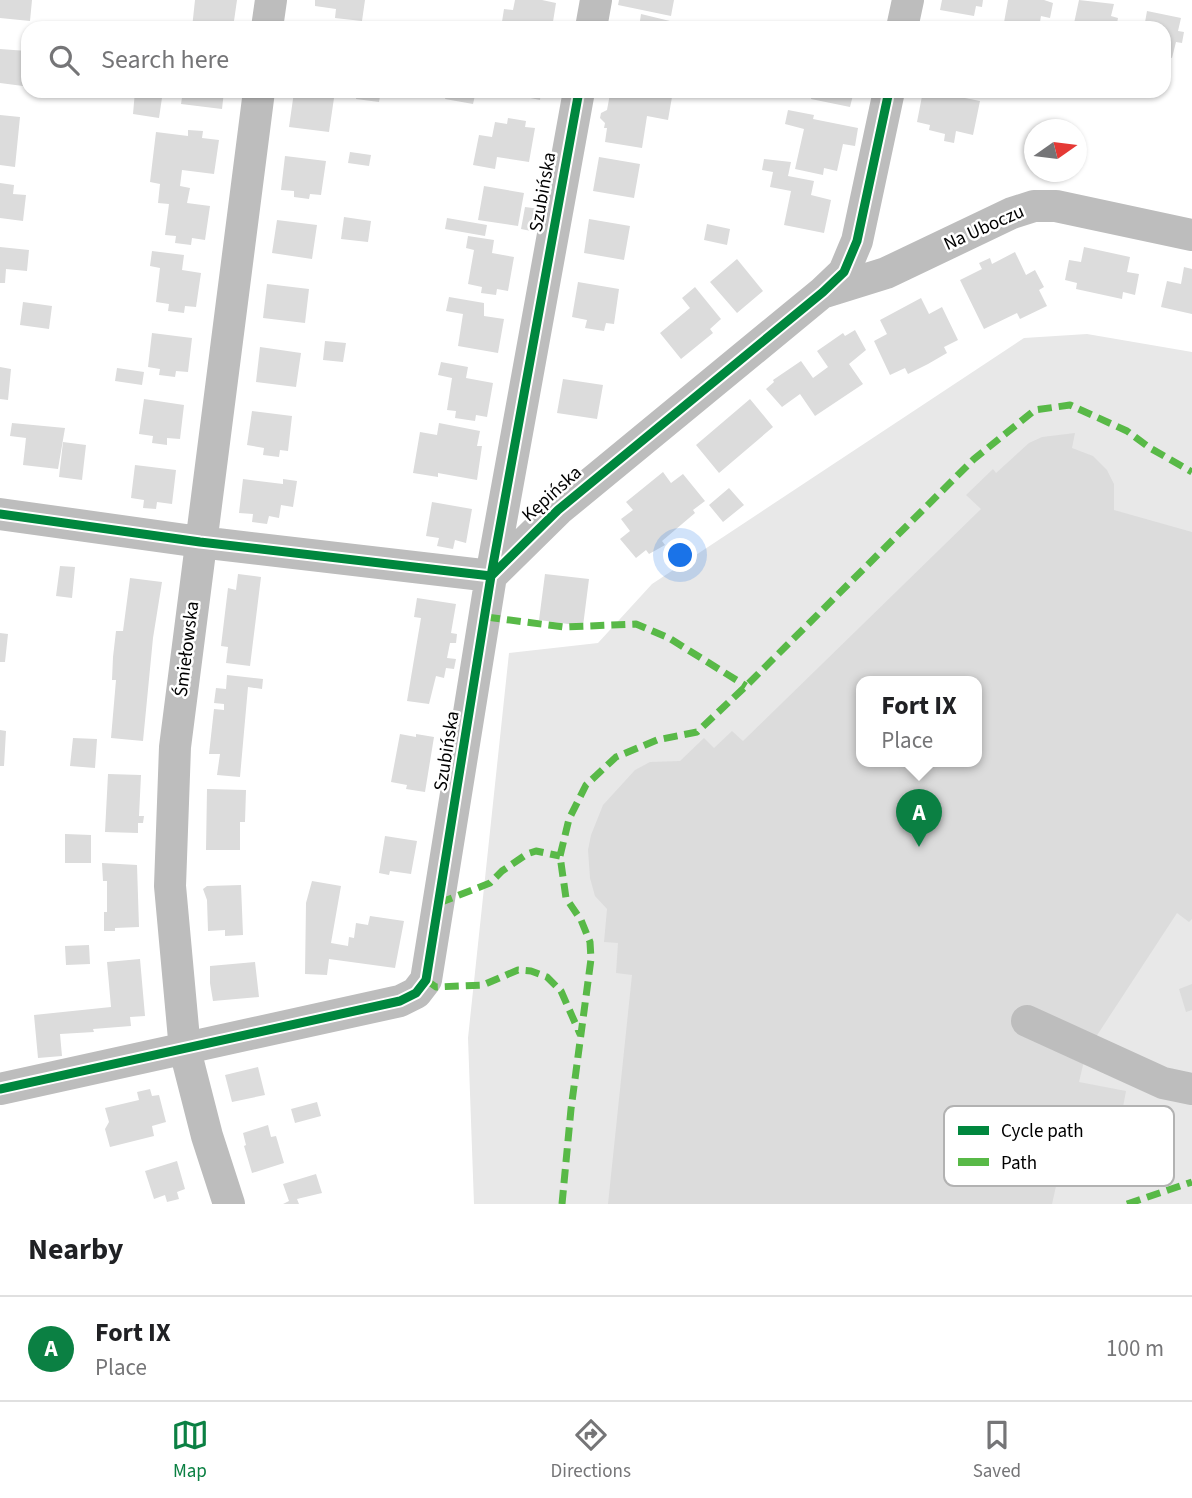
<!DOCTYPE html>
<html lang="en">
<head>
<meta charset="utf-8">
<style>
	body { margin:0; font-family:"Source Sans 3",sans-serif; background:#f2f2f2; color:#202124 }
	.compass { position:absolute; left:1024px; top:119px; width:63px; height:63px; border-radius:50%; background:#fff; box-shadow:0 2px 5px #0004; rotate:76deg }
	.you { position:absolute; left:681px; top:556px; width:24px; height:24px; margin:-18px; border:5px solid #fff; border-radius:50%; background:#1a73e8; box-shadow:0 0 0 10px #1a73e833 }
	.badge { display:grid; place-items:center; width:46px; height:46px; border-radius:50%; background:#0b8043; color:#fff; font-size:23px; font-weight:700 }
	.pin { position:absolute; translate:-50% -58px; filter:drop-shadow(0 2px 4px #0008) }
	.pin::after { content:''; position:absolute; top:37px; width:24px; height:21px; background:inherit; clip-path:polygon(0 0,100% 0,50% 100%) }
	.popup { position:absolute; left:856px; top:676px; width:126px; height:91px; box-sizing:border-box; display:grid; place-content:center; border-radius:14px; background:#fff; filter:drop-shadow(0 2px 5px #0005); font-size:23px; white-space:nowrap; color:#757577 }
	.popup b { font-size:26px; color:#202124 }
	.popup::after { content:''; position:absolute; left:50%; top:100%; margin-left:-14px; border:14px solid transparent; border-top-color:#fff }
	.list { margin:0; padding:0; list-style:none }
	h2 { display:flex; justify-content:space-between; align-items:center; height:91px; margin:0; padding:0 28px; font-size:30px }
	h2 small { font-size:23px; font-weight:400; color:#757577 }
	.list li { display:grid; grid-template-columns:46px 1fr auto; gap:21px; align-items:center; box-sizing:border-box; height:105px; padding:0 28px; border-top:2px solid #e0e0e0 }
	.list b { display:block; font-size:26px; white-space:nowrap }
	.list p { margin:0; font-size:23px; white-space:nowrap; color:#757577 }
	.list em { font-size:23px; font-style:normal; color:#757577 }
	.icon { flex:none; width:38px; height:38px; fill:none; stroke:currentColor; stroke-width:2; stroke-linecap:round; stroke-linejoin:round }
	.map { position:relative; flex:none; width:1192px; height:1204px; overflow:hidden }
	.search { position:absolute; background:#fff; box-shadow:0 2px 5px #0004; left:21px; right:21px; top:21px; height:77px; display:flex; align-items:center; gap:18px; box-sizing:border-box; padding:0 24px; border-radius:21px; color:#757577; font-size:26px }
	.sheet { height:196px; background:#fff }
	nav { display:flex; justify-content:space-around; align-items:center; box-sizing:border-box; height:98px; border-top:2px solid #e0e0e0; background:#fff; font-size:19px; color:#757577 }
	nav a { display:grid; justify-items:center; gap:4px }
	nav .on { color:#0b8043 }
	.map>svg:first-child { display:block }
	.green { fill:#e8e8e8; fill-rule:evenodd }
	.building { fill:#dcdcdc; fill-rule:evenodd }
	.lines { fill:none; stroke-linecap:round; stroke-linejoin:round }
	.minor { stroke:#bdbdbd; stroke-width:32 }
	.quiet { stroke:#58b947; stroke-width:7; stroke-dasharray:14 7; stroke-linecap:butt }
	.cycleway-casing { stroke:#fff; stroke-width:13 }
	.cycleway { stroke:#00873e; stroke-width:9 }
	.labels { text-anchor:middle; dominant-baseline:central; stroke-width:5; stroke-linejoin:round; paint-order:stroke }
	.street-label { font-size:19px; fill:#000; stroke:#fff }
	.key { fill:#fff; stroke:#b2b2b2; stroke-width:2 }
	.key-label { font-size:19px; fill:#000 }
</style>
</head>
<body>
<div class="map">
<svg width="1192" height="1204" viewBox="0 0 1192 1204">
	<rect width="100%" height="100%" fill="#fff"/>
	<!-- green -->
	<path class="green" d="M1087,334L1192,352V1204H474L468,1038L509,653L598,643L652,584L1024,338ZM861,681H977V761H861Z"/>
	<!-- building -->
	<path class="building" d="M0,0H32L30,21L0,18Z
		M195,0H237L233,28H192Z
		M315,0H365L362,21L335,18L336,9L315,6Z
		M515,0H542L556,3L552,28H501L504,9L513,10Z
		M619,0H674L671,16L618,5Z
		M942,0H983L982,7L976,6L974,16L940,10Z
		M1008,0H1044L1053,3L1050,18L1041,16L1039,28H1003Z
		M1079,0L1114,4L1111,16L1118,18L1116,28H1073Z
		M1147,11L1181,18L1178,31L1184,32L1182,43L1176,42L1172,58L1164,56V28H1144Z
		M641,14L670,21L669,28H639Z
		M0,49L27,51L23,86L0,83Z
		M135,91H163L159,118L133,114Z
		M183,91H224L222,109L181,104Z
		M357,91H381L379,102L356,99Z
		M447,91H476L473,104L445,99Z
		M498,91H541L540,100Z
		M630,91L672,97L668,120L647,116L642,148L605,142L607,128H604L605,123L600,118L601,113L607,110L610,94L628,97Z
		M812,91H854L850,107L811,99Z
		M923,91H966L965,98L980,101L973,135L956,131L954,143L944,141L945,134L929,130L930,125L917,122Z
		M294,92L334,98L329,132L289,127Z
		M788,110L814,115L813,119L858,128L855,146L843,144L837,171L824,168L823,175L795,169L804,129L785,124Z
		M0,115L20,117L15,167L0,165Z
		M508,118L526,121L525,127L535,128L529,162L497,157L495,169L473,165L479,135L492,137L495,122L507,124Z
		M188,130L203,131L202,138L219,140L214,174L182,170L180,186L190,188L187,203L210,206L205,240L192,238L191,245L175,243L176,236L165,235L169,204L158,203L160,184L150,182L156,132L188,136Z
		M350,152L371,155L369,166L348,163Z
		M285,156L326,161L321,195L310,194L309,199L294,197V191L281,190Z
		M599,157L640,164L634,198L593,191Z
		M764,159L791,162L788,176L814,181L811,195L831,200L824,233L784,225L791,191L770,187L773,172L762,170Z
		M0,183L14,185L13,194L26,195L23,221L0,218Z
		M484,186L524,193L518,226L478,220Z
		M525,207L540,209L536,232L521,229Z
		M344,217L371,221L368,242L341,239Z
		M447,218L487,225L485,236L445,229Z
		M589,219L630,226L624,260L584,253Z
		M277,220L317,225L312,259L272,253Z
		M707,224L730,229L727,245L704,240Z
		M468,236L494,240L492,253L514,257L508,291L497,289L496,295L481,293L482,287L468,284L474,250L466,248Z
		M0,247L29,250L27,271L6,269L5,283H0Z
		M1084,247L1130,257L1127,272L1139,274L1135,295L1123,292L1122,299L1076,289L1077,283L1065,280L1069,260L1081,262Z
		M152,251L184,255L182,270L201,273L196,307L185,306L184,313L168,311L169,304L156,302L160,268L150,266Z
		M1015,252L1026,275L1035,270L1044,287L1039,290L1047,306L1020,319L1017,313L984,329L960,280L982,269L979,263L990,258L992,264Z
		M737,259L763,291L737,313L710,282Z
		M1184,267L1192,269V314L1161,307L1167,281L1181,284Z
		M578,282L619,289L614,324L606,323L604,331L585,328L587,320L572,317Z
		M267,284L309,289L305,323L263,318Z
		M695,287L721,319L710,329L713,333L681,359L660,333L690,308L682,298Z
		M449,297L484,303V316L504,319L498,353L458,346L463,314L446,311Z
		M921,298L929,314L942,307L958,340L944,347L947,353L928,364L908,374L905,368L890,375L874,341L887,334L880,320Z
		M23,302L52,306L49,329L20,325Z
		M855,330L866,350L849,364L863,384L815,416L800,394L782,407L766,389L774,382L773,380L801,361L813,378L828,367L817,351L843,333L845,336Z
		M152,333L192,338L188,372L176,371L175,377L159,375L160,369L148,367Z
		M325,341L346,343L343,362L323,360Z
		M260,347L301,353L296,387L256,382Z
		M441,362L468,367L466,378L493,383L487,417L476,415L475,421L455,418L456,411L447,410L452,378L438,375Z
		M0,367L11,369L8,400L0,399Z
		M117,368L144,372L142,385L115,381Z
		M563,379L603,385L597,419L557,413Z
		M144,399L184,405L180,439L167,438V445L152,443L153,436L139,434Z
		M750,399L773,427L719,473L696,445Z
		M252,411L292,416L288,451L280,450L279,457L263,455L264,448L247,445Z
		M12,423L65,428L58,469L23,465L26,438L10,436Z
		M439,423L480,431L477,446H482L477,480L438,473V477L413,473L420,432L437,435Z
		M1075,433L1072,448L1093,456L1107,470L1114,484V510L1192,532V919L1189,922L1177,913L1092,1043L1084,1061L1079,1082L1126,1091L1120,1123L1072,1114L1052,1204H608L632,975L616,973L618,943L604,942L607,909L595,896L590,878L588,850L591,835L603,805L635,770L650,762L680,761L704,738L714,748L732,731L743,741L981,509L966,495L993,469L996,473L1029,443L1042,437ZM861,681H977V761H861Z
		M63,442L86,445L82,480L59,477Z
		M135,465L176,470L172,504L157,502L156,509L143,508L144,500L131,498Z
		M663,472L671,483L683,474L705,501L693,510L695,513L662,541L665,545L649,554L646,550L636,558L620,539L630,531L621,519L633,510L626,502Z
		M243,479L283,484V479L297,481L293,507L281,505L279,518L269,516L267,524L252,522L253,514L239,513Z
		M729,488L744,505L723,522L709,505Z
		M432,502L472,509L466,543L455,540L453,549L437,546L439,538L426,536Z
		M60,566L75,567L72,598L56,596Z
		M238,574L261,577L250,666L226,663L228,647L221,646L228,588L236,590Z
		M545,574L589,579L583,626L539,620Z
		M130,578L162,582L153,638L143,741L111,738L116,680H112L113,657L116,631H123Z
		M417,598L456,604L451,633L457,634L456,643H450L447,658L456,659L454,669L446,668L444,678L436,676L429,704L407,701L421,618L414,617Z
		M0,633L8,634L5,662H0Z
		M227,675L263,679L262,689L248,687L240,777L217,775L220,754H209L214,709L224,710V704L214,703L216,688L226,689Z
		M0,730L6,731L4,766H0Z
		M400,734L416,737V734L434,737L425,792L406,789L407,785L391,782Z
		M73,738L97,739L95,768L70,766Z
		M108,774L141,775L139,816H144L143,823H138V833L105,832Z
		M207,789L246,790L245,822H240V850H206Z
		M65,834L91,835V863H65Z
		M385,836L417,841L411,874L390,871L389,875L379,873Z
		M102,863L137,865L139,927L115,928V931H104V912H107V881H103Z
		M312,881L341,886L331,943L348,946L349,937L354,938L356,923L368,925L370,916L404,921L395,968L329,959L327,975L305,974L306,903Z
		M241,885L243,935L225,936V930L208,931L207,900L203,889L207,886Z
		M89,945L90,964L66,965L65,946Z
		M140,959L145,1016L130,1017L131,1026L93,1029L94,1032L60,1034L62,1056L38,1058L34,1015L111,1007L107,962Z
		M255,962L259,997L213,1001L210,983V966Z
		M1192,984V1010L1186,1012L1179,989Z
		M258,1067L265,1095L232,1102L225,1075Z
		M150,1089L152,1096L159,1095L166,1122L152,1126L154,1136L110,1147L105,1129L109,1122L105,1108L139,1100L137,1092Z
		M317,1102L321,1116L295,1123L291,1109Z
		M268,1125L271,1137L276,1136L284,1163L252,1173L244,1146L246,1145L243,1133Z
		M177,1161L185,1189L177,1192L179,1199L167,1202L165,1195L154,1199L145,1171Z
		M316,1174L322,1193L297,1199L299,1204H283L289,1201L283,1184Z"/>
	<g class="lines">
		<!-- minor -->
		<path class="minor" d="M267,28L271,0
			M591,28L596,0
			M902,28L908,0
			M825,292L886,273L1012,213L1034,206H1056L1192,235
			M0,514L200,542L491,576L558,510L823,292L844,272L857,241L889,91
			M1027,1021L1163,1083L1192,1089
			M0,1089L400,1001L416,993L426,980L491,576L579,91
			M229,1204L207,1136L185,1050L170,886L175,747L259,91"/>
		<!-- quiet -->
		<path class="quiet" d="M486,617L564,627L636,624L669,638L746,686
			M439,903L490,883L502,871L527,854L536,851L560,856
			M426,980L436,987L483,985L518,970L531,971L547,977L561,991L580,1034
			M562,1204L571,1109L591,959L590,942L581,920L566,898L560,856L569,819L586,785L616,757L657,740L697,732L746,686L974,459L1035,410L1070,405L1127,431L1150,448L1192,472
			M1127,1204L1192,1182"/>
		<!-- cycleway casing -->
		<g class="cycleway-casing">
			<path id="cycleway" d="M0,514L200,542L491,576L558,510L823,292L844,272L857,241L889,91
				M0,1089L400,1001L416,993L426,980L491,576L579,91"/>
		</g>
		<!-- cycleway -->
		<use href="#cycleway" class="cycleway"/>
	</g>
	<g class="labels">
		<!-- street labels -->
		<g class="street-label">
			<text transform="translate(543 192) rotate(-80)">Szubińska</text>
			<text transform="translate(984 228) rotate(-24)">Na Uboczu</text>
			<text transform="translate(552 494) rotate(-42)">Kępińska</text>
			<text transform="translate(187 649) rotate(-83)">Śmiełowska</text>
			<text transform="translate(447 751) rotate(-81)">Szubińska</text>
		</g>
	</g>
	<!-- legend -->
	<rect x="944" y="1106" width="230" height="80" rx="10" class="key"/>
	<rect x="958" y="1126" width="31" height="9" fill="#00873e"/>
	<rect x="958" y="1158" width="31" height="8" fill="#58b947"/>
	<g class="key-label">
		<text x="1001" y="1137">Cycle path</text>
		<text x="1001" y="1169">Path</text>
	</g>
</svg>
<svg class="compass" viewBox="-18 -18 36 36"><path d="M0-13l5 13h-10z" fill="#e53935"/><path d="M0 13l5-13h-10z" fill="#757577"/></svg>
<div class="you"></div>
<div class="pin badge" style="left:919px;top:847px">A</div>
<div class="popup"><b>Fort IX</b>Place</div>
<div class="search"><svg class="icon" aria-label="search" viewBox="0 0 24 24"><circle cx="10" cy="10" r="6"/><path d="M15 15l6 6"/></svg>Search here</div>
</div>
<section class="sheet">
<h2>Nearby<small></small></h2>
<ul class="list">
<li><span class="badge">A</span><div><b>Fort IX</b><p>Place</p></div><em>100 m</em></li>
</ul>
</section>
<nav>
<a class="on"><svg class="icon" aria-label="map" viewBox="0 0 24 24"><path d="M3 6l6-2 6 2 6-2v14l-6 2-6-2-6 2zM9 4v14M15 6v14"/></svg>Map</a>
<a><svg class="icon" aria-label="directions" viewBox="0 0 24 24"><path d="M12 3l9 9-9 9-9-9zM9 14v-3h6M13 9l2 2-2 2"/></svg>Directions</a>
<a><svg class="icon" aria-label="saved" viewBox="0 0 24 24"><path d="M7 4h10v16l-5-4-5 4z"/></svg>Saved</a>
</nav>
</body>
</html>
